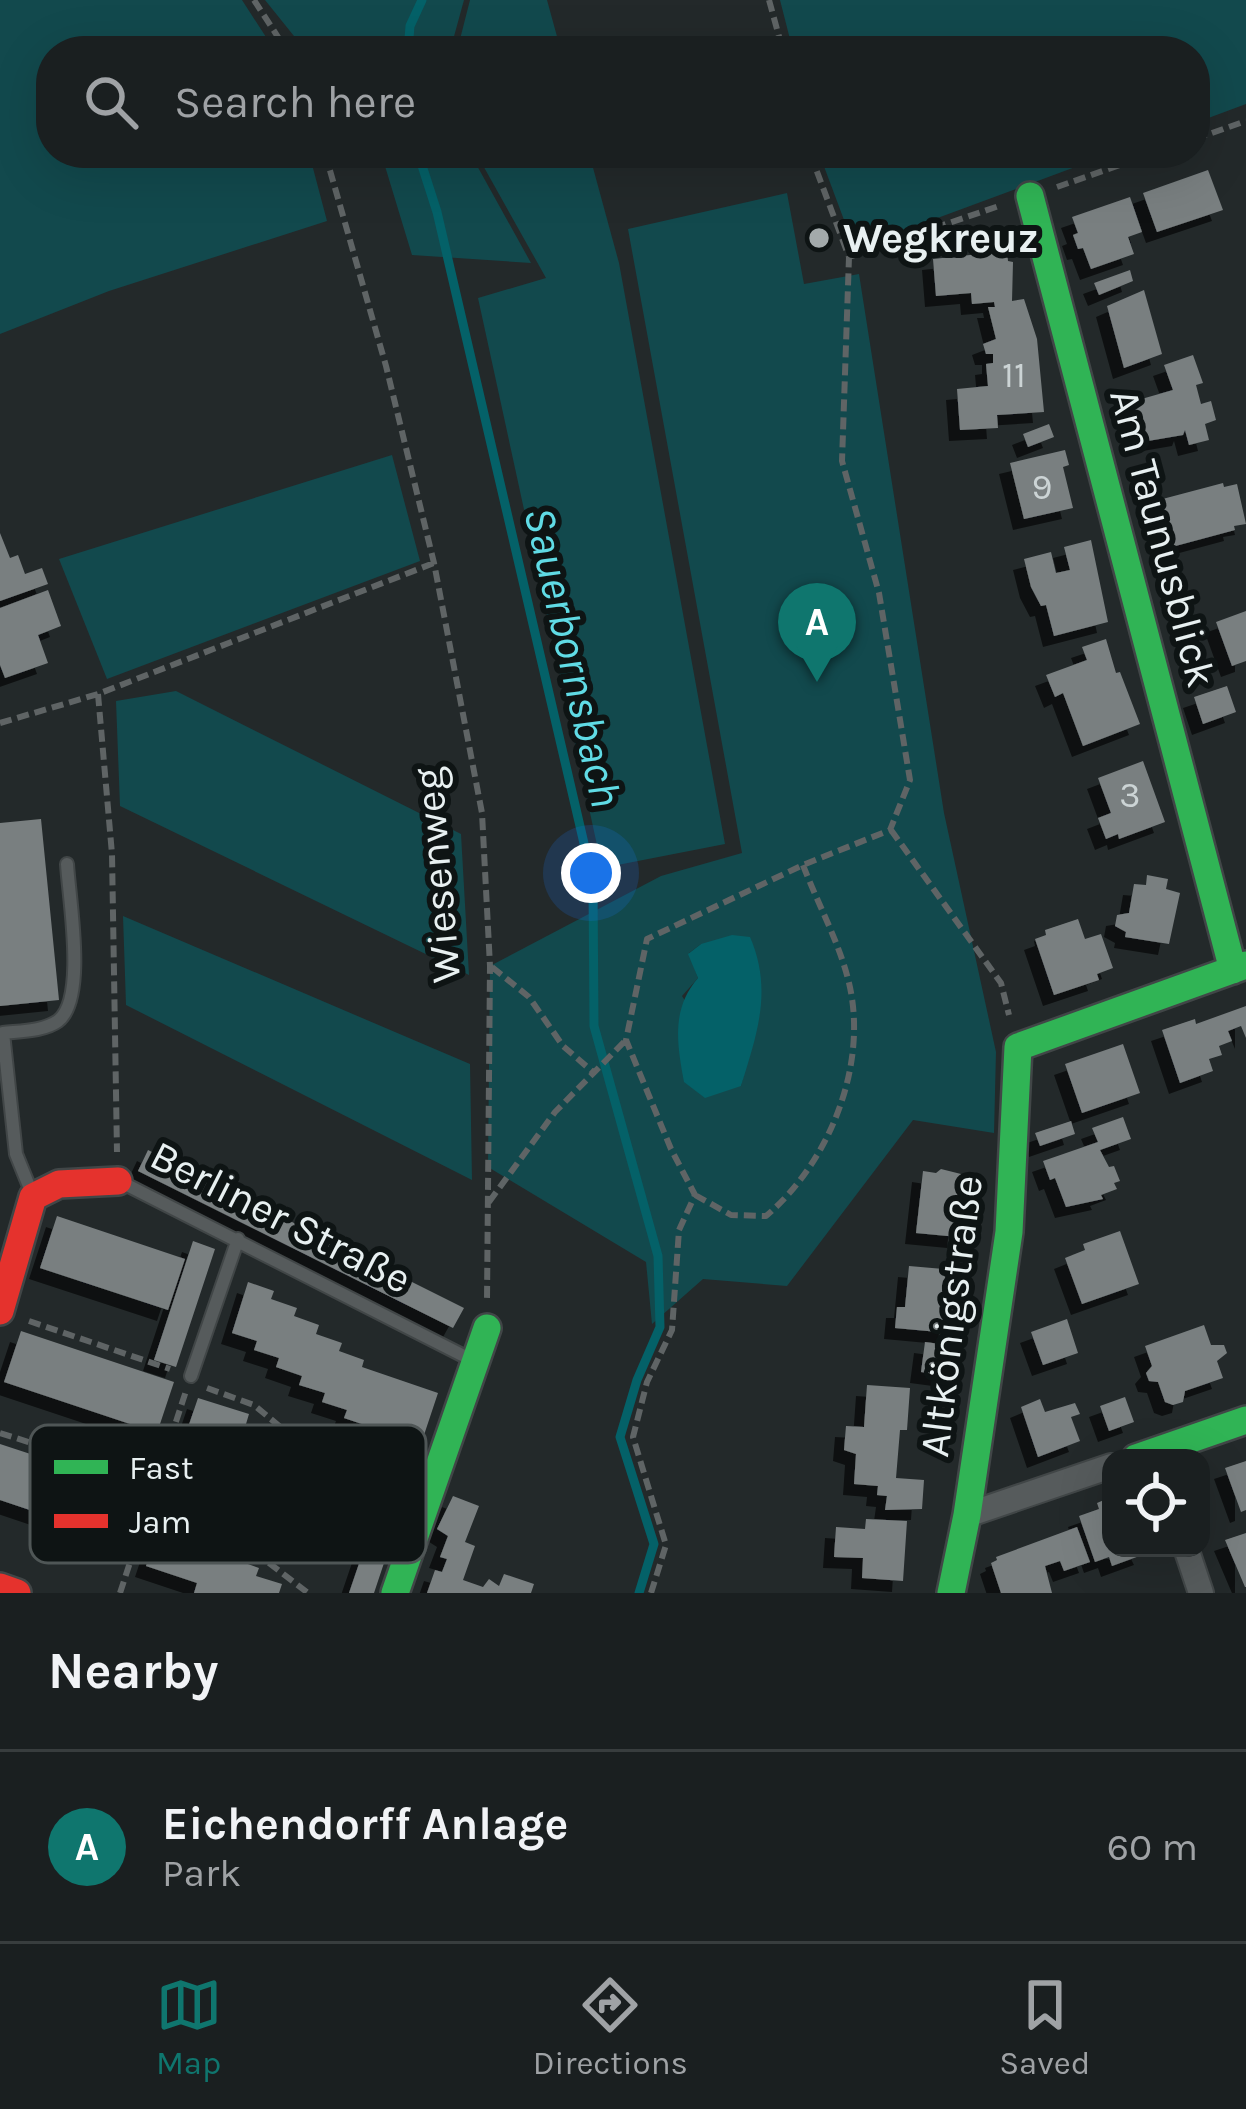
<!DOCTYPE html>
<html lang="en">
<head>
<meta charset="utf-8">
<style>
	body { margin:0; font-family:Karla,sans-serif; background:#272c2d; color:#f1f3f6 }
	.controls { position:absolute; right:36px; bottom:36px; display:grid; overflow:hidden; border-radius:24px; box-shadow:0 12px 48px #0002 }
	.controls button { width:108px; height:108px; display:grid; place-items:center; padding:0; border:0; border-bottom:3px solid #383d3e; background:#1a1f20; color:#f1f3f6; font:60px sans-serif }
	.you { position:absolute; left:591px; top:873px; width:42px; height:42px; margin:-30px; border:9px solid #fff; border-radius:50%; background:#1a73e8; box-shadow:0 0 0 18px #1a73e833 }
	.badge { display:grid; place-items:center; width:78px; height:78px; border-radius:50%; background:#0f766e; color:#fff; font-size:39px; font-weight:700 }
	.pin { position:absolute; translate:-50% -99px; filter:drop-shadow(0 3px 6px #0008) }
	.pin::after { content:''; position:absolute; top:63px; width:42px; height:36px; background:inherit; clip-path:polygon(0 0,100% 0,50% 100%) }
	.list { margin:0; padding:0; list-style:none }
	h2 { display:flex; justify-content:space-between; align-items:center; height:156px; margin:0; padding:0 48px; font-size:51px }
	h2 small { font-size:39px; font-weight:400; color:#9fa2a5 }
	.list li { display:grid; grid-template-columns:78px 1fr auto; gap:36px; align-items:center; box-sizing:border-box; height:192px; padding:0 48px; border-top:3px solid #383d3e }
	.list b { display:block; font-size:45px; white-space:nowrap }
	.list p { margin:0; font-size:39px; white-space:nowrap; color:#9fa2a5 }
	.list em { font-size:39px; font-style:normal; color:#9fa2a5 }
	.icon { flex:none; width:66px; height:66px; fill:none; stroke:currentColor; stroke-width:2; stroke-linecap:round; stroke-linejoin:round }
	.map { position:relative; flex:none; width:1246px; height:1593px; overflow:hidden }
	.search { position:absolute; background:#1a1f20; box-shadow:0 12px 48px #0002; left:36px; right:36px; top:36px; height:132px; display:flex; align-items:center; gap:30px; box-sizing:border-box; padding:0 42px; border-radius:48px; color:#9fa2a5; font-size:45px }
	.sheet { height:348px; background:#1a1f20 }
	nav { display:flex; justify-content:space-around; align-items:center; box-sizing:border-box; height:168px; border-top:3px solid #383d3e; background:#1a1f20; font-size:33px; color:#9fa2a5 }
	nav a { display:grid; justify-items:center; gap:6px }
	nav .on { color:#0f766e }
	.map>svg:first-child { display:block }
	.green { fill:#12494d; fill-rule:evenodd }
	.water { fill:#046168 }
	.lines { fill:none; stroke-linecap:round; stroke-linejoin:round }
	.stream { stroke:#046168; stroke-width:9 }
	.building { fill:#797f80; filter:url(#shadow) }
	.lane-casing { stroke:#414647; stroke-width:16 }
	.street-casing { stroke:#414647; stroke-width:28 }
	.fast-casing { stroke:#414647; stroke-width:32 }
	.jam-casing { stroke:#414647; stroke-width:32 }
	.path { stroke:#5f6465; stroke-width:6; stroke-dasharray:12 6; stroke-linecap:butt }
	.lane { stroke:#565b5c; stroke-width:12 }
	.street { stroke:#565b5c; stroke-width:24 }
	.fast { stroke:#30b455; stroke-width:27 }
	.jam { stroke:#e5322d; stroke-width:27 }
	.poi-dot { fill:#a3aaab; stroke:#0e1414; stroke-width:4.5 }
	.labels { text-anchor:middle; dominant-baseline:central; stroke-width:12; stroke-linejoin:round; paint-order:stroke }
	.number-label { font-size:36px; fill:#ccd4d5 }
	.poi-label { font-size:42px; font-weight:bold; fill:#e8f0f1; stroke:#0e1414; text-anchor:start }
	.street-label { font-size:42px; fill:#e8f0f1; stroke:#0e1414 }
	.water-label { font-size:45px; font-style:italic; fill:#60dbe5; stroke:#0e1414 }
	.key { fill:#0e1414; stroke:#4f5656; stroke-width:3 }
	.key-label { font-size:33px; fill:#e8f0f1 }
</style>
</head>
<body>
<div class="map">
<svg width="1246" height="1593" viewBox="0 0 1246 1593">
	<defs>
		<filter id="shadow"><feDropShadow dx="-11" dy="11" stdDeviation="0" flood-color="#0009"/></filter>
	</defs>
	<rect width="100%" height="100%" fill="#23292a"/>
	<!-- green -->
	<path class="green" d="M0,0H242L275,51H51V153H309L327,221L109,291L0,334Z
		M265,0H464L450,51H306Z
		M470,0H547L561,51H457Z
		M780,0H1246V104L1195,123V51H793Z
		M381,153H470L531,263L412,255Z
		M476,153H589L619,263L725,844L602,868L478,298L546,278Z
		M819,153H1113L878,240L850,236Z
		M787,193L804,284L859,274L944,813L996,1052L994,1133L913,1120L787,1286L703,1279L652,1324L646,1262L488,1167L490,966L661,876L742,853L628,229ZM701,944L753,1038L741,1086L682,996L698,978L689,953Z
		M392,455L420,561L107,679L59,559Z
		M176,691L461,834L469,975L120,806L116,701Z
		M123,916L470,1064L472,1180L126,1005Z"/>
	<!-- water -->
	<path class="water" d="M732,935L750,937C773,990 757,1034 741,1086L705,1098L684,1082C677,1044 671,1009 698,978L688,954L701,944Z"/>
	<g class="lines">
		<!-- stream -->
		<path class="stream" d="M408,51L410,26L422,0
			M418,153L437,212L593,882L594,1026L658,1256L660,1327L637,1380L620,1437L654,1544L639,1593"/>
	</g>
	<!-- building -->
	<path class="building" d="M1208,170L1223,210L1157,232L1143,193Z
		M1130,197L1142,232L1128,237L1134,254L1091,269L1083,248L1078,249L1073,235L1078,233L1072,217Z
		M1007,251L1008,261L1013,262L1012,301L1024,299L1037,339L1044,412L997,415L998,428L960,430L957,389L988,386L986,364L993,363V354H986L983,344L996,339L988,307H995L994,302L972,304L971,293L936,296L933,259Z
		M1130,270L1133,281L1099,295L1094,283Z
		M1144,290L1162,354L1124,368L1107,306Z
		M1193,355L1203,383L1196,385L1201,404L1211,401L1216,420L1205,424L1209,440L1189,445L1185,430L1183,435L1142,442L1131,402L1173,390L1164,365Z
		M1049,424L1054,437L1028,447L1023,434Z
		M1065,450L1069,465L1063,467L1073,508L1024,519L1010,463Z
		M1223,483L1224,487L1237,484L1246,524L1234,526L1235,530L1168,548L1155,501Z
		M0,533L10,558L18,555L25,574L42,568L48,584L0,601Z
		M1091,540L1108,622L1054,636L1046,605L1041,606L1031,587L1024,559L1051,552L1056,573L1070,570L1064,547Z
		M48,590L61,626L38,635L48,663L5,678L0,665V608Z
		M1246,611V661L1232,666L1216,622Z
		M1106,639L1116,673L1120,672L1140,724L1083,746L1063,693L1055,697L1046,675L1087,660L1082,647Z
		M1227,686L1236,712L1203,724L1194,697Z
		M1143,761L1165,822L1119,839L1118,834L1106,839L1098,818L1111,813L1098,778Z
		M41,819L59,1000L0,1006V823Z
		M1147,875L1168,879L1166,889L1180,893L1169,944L1125,937L1126,932L1115,926L1117,915L1129,913L1134,884L1146,885Z
		M1078,919L1085,939L1101,934L1113,968L1097,974L1099,980L1054,995L1035,939L1046,935L1045,930Z
		M1246,1006V1038L1241,1026L1228,1031L1232,1041L1219,1046L1222,1055L1209,1059L1213,1071L1180,1083L1162,1030L1195,1019L1196,1024Z
		M1123,1044L1140,1093L1082,1113L1065,1064Z
		M1123,1117L1131,1139L1100,1150L1109,1167L1114,1166L1120,1181L1114,1183L1117,1189L1101,1195L1103,1199L1066,1207L1055,1178L1050,1180L1043,1161L1098,1142L1092,1128Z
		M1071,1121L1075,1134L1040,1146L1035,1133Z
		M148,1150L464,1308L453,1328L138,1171Z
		M941,1169L965,1175L958,1237L916,1233L923,1171L936,1173Z
		M57,1216L185,1259L168,1310L40,1268Z
		M1120,1231L1139,1284L1082,1304L1065,1258L1085,1250L1083,1244Z
		M193,1241L215,1249L176,1367L154,1360Z
		M909,1266L955,1270L949,1333L895,1328L897,1307H905Z
		M248,1282L274,1291L271,1299L297,1308L294,1316L319,1325L316,1334L342,1343L339,1351L364,1360L362,1367L438,1393L421,1444L344,1418L347,1410L322,1402L325,1393L299,1385L302,1376L276,1367L279,1358L254,1350L257,1341L232,1333Z
		M1067,1319L1078,1353L1043,1365L1031,1332Z
		M1204,1325L1211,1345H1224L1227,1353L1217,1361L1223,1378L1185,1391L1183,1402L1173,1405L1165,1402L1158,1382L1149,1381L1146,1373L1152,1366L1145,1346Z
		M21,1331L174,1382L157,1433L4,1382Z
		M925,1342L955,1346L951,1376L921,1372Z
		M867,1385L910,1388L907,1430H900L896,1478L924,1480L922,1509L885,1510L887,1496L877,1495L878,1486L854,1484L856,1454L844,1450L846,1426L864,1427Z
		M1125,1397L1134,1422L1109,1431L1100,1406Z
		M198,1398L249,1414L246,1424L272,1432L268,1443L294,1451L290,1461L316,1469L312,1479L364,1496L360,1506L365,1508L355,1539L350,1537L347,1547L295,1530L299,1521L274,1512L277,1502L251,1494L255,1484L229,1475L232,1465L181,1448Z
		M1040,1399L1045,1412L1075,1403L1080,1414L1071,1417L1080,1441L1038,1457L1021,1407Z
		M0,1444L140,1490L122,1541L0,1500Z
		M1246,1461V1510L1241,1512L1225,1468Z
		M382,1496L404,1503L374,1593H349Z
		M453,1496L479,1506L465,1542L475,1546L463,1580L483,1587L489,1579L499,1586L504,1574L534,1584L531,1593H427L435,1570L442,1572L447,1559L440,1557L448,1536L437,1529Z
		M1111,1497V1548H1142L1145,1554L1112,1566L1109,1557L1095,1562L1079,1516L1099,1509L1097,1503Z
		M163,1515L214,1533L211,1542L237,1550L234,1559L259,1568L256,1576L282,1584L279,1593H194L197,1583L146,1566Z
		M866,1519L907,1521L903,1581L862,1578L863,1558L834,1557L836,1527L865,1529Z
		M1077,1527L1090,1562L1064,1571L1060,1561L1045,1566L1052,1593H1001L991,1563L997,1560L996,1557Z
		M1246,1533V1587H1245L1225,1540Z"/>
	<g class="lines">
		<!-- lane casing -->
		<g class="lane-casing">
			<path id="lane" d="M3,1033C21,1031 44,1031 58,1021C87,999 69,899 67,864
				M0,1034L3,1033L16,1154L31,1191
				M121,1182L462,1355
				M191,1376L238,1239"/>
		</g>
		<!-- street casing -->
		<g class="street-casing">
			<path id="street" d="M967,1515L1111,1466
				M1186,1548L1201,1593"/>
		</g>
		<!-- fast casing -->
		<g class="fast-casing">
			<path id="fast" d="M1030,196L1233,970
				M1136,1458L1246,1420
				M395,1593L487,1328
				M951,1593L967,1515L1009,1232L1018,1047L1246,965"/>
		</g>
		<!-- jam casing -->
		<g class="jam-casing">
			<path id="jam" d="M0,1311L33,1197L59,1184L118,1181
				M0,1587L17,1593"/>
		</g>
		<!-- path -->
		<path class="path" d="M254,0L287,51
			M769,0L783,51
			M1195,139L1246,121
			M325,153L386,366L434,563L482,813L490,966L487,1300
			M1057,187L1154,153
			M849,257L999,206
			M98,694L112,854L117,1152
			M0,723L98,694L434,563
			M891,830L1001,983L1009,1015
			M492,967L529,997L563,1046L593,1072
			M695,1195L731,1215L766,1216C830,1162 870,1062 848,979C838,940 817,902 803,865
			M489,1202L555,1112L626,1040
			M29,1321L170,1369
			M207,1388L254,1405L343,1479L395,1496
			M0,1433L147,1480L160,1502L217,1523L308,1593
			M120,1593L186,1391
			M651,1593L666,1545L633,1437L647,1382L672,1330L679,1230L695,1195L671,1149L626,1040L647,939L803,865L890,830L910,780L879,593L842,461L849,257L810,153"/>
		<!-- lane -->
		<use href="#lane" class="lane"/>
		<!-- street -->
		<use href="#street" class="street"/>
		<!-- fast -->
		<use href="#fast" class="fast"/>
		<!-- jam -->
		<use href="#jam" class="jam"/>
	</g>
	<!-- markers -->
	<circle class="poi-dot" cx="819" cy="238" r="12"/>
	<g class="labels">
		<!-- number labels -->
		<g class="number-label">
			<text x="1014" y="375">11</text>
			<text x="1042" y="487">9</text>
			<text x="1130" y="795">3</text>
		</g>
		<!-- poi labels -->
		<g class="poi-label">
			<text x="843" y="238">Wegkreuz</text>
		</g>
		<!-- street labels -->
		<g class="street-label">
			<text transform="translate(1163 538) rotate(75)">Am Taunusblick</text>
			<text transform="translate(437 875) rotate(-95)">Wiesenweg</text>
			<text transform="translate(281 1217) rotate(27)">Berliner Straße</text>
			<text transform="translate(951 1316) rotate(-83)">Altkönigstraße</text>
		</g>
		<!-- water labels -->
		<g class="water-label">
			<text transform="translate(573 657) rotate(77)">Sauerbornsbach</text>
		</g>
	</g>
	<!-- legend -->
	<rect x="30" y="1425" width="396" height="138" rx="18" class="key"/>
	<rect x="54" y="1460" width="54" height="14" fill="#30b455"/>
	<rect x="54" y="1514" width="54" height="14" fill="#e5322d"/>
	<g class="key-label">
		<text x="129" y="1479">Fast</text>
		<text x="129" y="1533">Jam</text>
	</g>
</svg>
<div class="controls">
<button><svg class="icon" aria-label="locate" viewBox="0 0 24 24"><circle cx="12" cy="12" r="6"/><path d="M12 2v4M12 18v4M2 12h4M18 12h4"/></svg></button>
</div>
<div class="you"></div>
<div class="pin badge" style="left:817px;top:682px">A</div>
<div class="search"><svg class="icon" aria-label="search" viewBox="0 0 24 24"><circle cx="10" cy="10" r="6"/><path d="M15 15l6 6"/></svg>Search here</div>
</div>
<section class="sheet">
<h2>Nearby<small></small></h2>
<ul class="list">
<li><span class="badge">A</span><div><b>Eichendorff Anlage</b><p>Park</p></div><em>60 m</em></li>
</ul>
</section>
<nav>
<a class="on"><svg class="icon" aria-label="map" viewBox="0 0 24 24"><path d="M3 6l6-2 6 2 6-2v14l-6 2-6-2-6 2zM9 4v14M15 6v14"/></svg>Map</a>
<a><svg class="icon" aria-label="directions" viewBox="0 0 24 24"><path d="M12 3l9 9-9 9-9-9zM9 14v-3h6M13 9l2 2-2 2"/></svg>Directions</a>
<a><svg class="icon" aria-label="saved" viewBox="0 0 24 24"><path d="M7 4h10v16l-5-4-5 4z"/></svg>Saved</a>
</nav>
</body>
</html>
